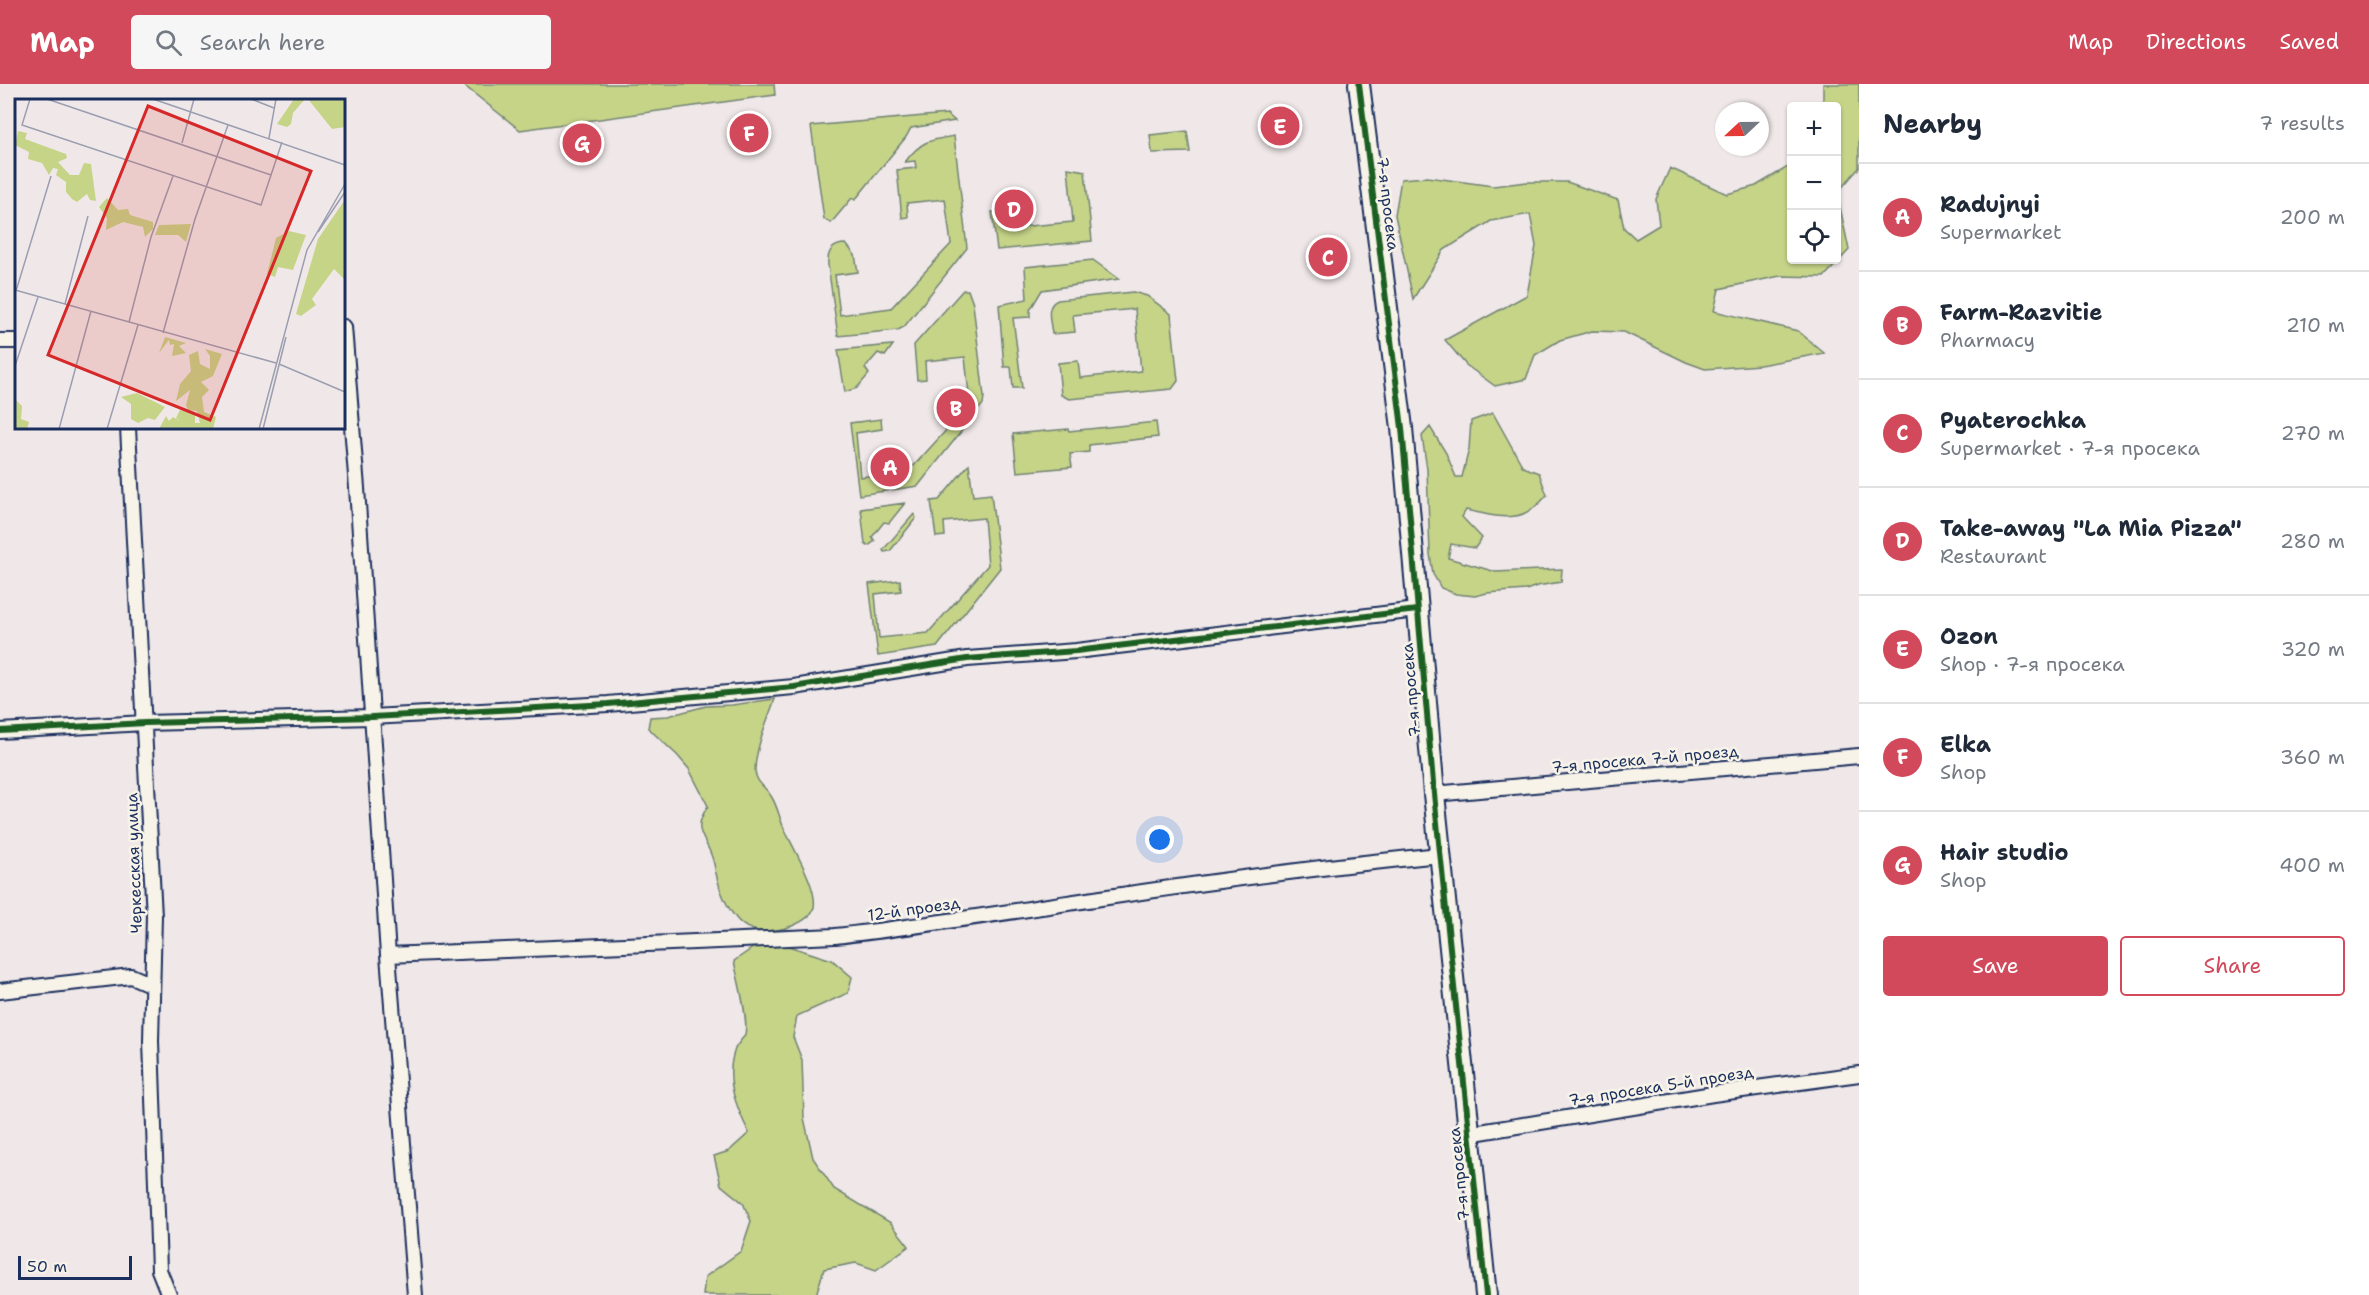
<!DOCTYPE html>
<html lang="en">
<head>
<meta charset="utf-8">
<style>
	body { margin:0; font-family:"Shantell Sans",sans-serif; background:#f6f6f7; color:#1f2937 }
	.controls { position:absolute; right:18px; top:18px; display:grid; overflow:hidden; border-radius:6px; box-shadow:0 2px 4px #0004 }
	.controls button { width:54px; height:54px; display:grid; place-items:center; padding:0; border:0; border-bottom:2px solid #e0e1e3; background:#fff; color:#1f2937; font:30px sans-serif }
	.compass { position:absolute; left:1715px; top:18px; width:54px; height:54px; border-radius:50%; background:#fff; box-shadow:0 2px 4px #0004; rotate:248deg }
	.scale { position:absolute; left:18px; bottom:15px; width:114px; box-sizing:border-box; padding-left:6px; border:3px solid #1b2f5e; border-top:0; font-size:16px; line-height:21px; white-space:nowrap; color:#1b2f5e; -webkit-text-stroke:4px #f7f3e8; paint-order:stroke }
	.you { position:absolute; left:1160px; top:756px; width:21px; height:21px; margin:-15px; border:4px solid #fff; border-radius:50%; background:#1a73e8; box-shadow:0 0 0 9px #1a73e833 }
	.badge { display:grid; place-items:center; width:39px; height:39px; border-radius:50%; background:#d1495b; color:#fff; font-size:20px; font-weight:700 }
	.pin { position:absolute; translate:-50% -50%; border:3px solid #fff; box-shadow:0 2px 6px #0006 }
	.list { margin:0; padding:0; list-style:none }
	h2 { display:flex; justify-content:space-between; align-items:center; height:78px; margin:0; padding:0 24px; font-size:26px }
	h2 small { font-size:20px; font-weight:400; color:#747a83 }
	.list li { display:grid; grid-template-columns:39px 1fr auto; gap:18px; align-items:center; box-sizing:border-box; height:108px; padding:0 24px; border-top:2px solid #e0e1e3 }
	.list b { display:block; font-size:22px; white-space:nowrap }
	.list p { margin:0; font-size:20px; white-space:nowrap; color:#747a83 }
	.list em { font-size:20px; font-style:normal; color:#747a83 }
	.actions { display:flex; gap:12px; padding:18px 24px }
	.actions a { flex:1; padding:14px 0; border:2px solid #d1495b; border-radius:6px; text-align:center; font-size:21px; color:#d1495b }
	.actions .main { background:#d1495b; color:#fff }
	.icon { flex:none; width:33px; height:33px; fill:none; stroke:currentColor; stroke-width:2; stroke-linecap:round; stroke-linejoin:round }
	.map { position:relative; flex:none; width:1859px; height:1211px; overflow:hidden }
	header { display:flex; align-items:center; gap:36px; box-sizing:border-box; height:84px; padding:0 30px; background:#d1495b; color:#fff }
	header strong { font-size:28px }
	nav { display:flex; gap:33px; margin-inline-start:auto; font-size:21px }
	.search { width:420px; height:54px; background:#f6f6f7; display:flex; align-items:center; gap:15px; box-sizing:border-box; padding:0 21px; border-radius:6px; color:#747a83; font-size:22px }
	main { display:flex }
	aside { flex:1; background:#fff }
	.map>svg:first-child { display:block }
	.green { fill:#c6d488; stroke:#708273; stroke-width:1.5 }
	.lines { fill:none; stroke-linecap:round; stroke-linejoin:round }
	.street-casing { stroke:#1b2f5e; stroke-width:18 }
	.secondary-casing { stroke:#1b2f5e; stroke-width:24 }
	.street { stroke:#f7f3e8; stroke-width:14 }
	.secondary { stroke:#f7f3e8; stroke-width:20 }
	.cycleway-casing { stroke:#f7f3e8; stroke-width:10 }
	.cycleway { stroke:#1b5e20; stroke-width:6 }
	.labels { text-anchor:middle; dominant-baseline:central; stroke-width:5; stroke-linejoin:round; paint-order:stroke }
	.street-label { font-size:16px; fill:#1b2f5e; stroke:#f7f3e8 }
	.inset-road { fill:none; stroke:#9b9eb1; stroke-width:1.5 }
	.view { fill:#d62828; fill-opacity:0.15; stroke:#d62828; stroke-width:3 }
	.inset-edge { fill:none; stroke:#1b2f5e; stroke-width:3 }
</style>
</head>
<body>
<header>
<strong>Map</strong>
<div class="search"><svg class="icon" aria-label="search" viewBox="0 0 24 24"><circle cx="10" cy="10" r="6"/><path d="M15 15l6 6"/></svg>Search here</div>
<nav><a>Map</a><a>Directions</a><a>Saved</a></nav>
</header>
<main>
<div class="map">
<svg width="1859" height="1211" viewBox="0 0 1859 1211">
	<rect width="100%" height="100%" fill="#f0e8e8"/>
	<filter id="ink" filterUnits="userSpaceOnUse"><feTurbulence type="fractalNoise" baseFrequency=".0167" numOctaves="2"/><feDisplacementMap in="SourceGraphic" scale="12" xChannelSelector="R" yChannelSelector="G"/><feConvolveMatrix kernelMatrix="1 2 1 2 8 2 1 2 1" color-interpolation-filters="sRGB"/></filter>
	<g filter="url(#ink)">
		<!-- green -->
		<path class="green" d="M462,0H774L775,11L520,46Z
			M1823,0H1859V84L1837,109L1849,166L1824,193L1780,192L1719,205L1714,227L1798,247L1824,269L1760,281L1705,285L1686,278L1624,248L1592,247L1560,256L1535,271L1526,295L1495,302L1466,281L1445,256L1527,211L1536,162L1530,130L1491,137L1444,166L1413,215L1395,131L1401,95L1427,93L1493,102L1527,98H1567L1618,116L1624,144L1636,155L1659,141L1656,115L1670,84L1727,110L1756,102L1791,81L1792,176H1836V22H1823Z
			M947,30L955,37L911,44L906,53L855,116L852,114L831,139L824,135L811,42Z
			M1187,47L1190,68L1152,69L1150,51Z
			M954,52L967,164L904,243L898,246L838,252L828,181C827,168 832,160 846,160L855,171L858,188L835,191L840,231L891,224L951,160L945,115L907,119L908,133L902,134L897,86L916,84L915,77L905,78C921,57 929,56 954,52Z
			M1068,84L1085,87L1092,157L997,166L992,128L1003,127L1006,144L1073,138Z
			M1093,176L1119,195L1042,206L1030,226V233L1013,234L1022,304H1013L1011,283H1004L999,221L1027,215L1025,183Z
			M963,206H968L973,220L984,313L983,320L918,402L859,411L850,339L881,335L882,345L856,349L860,393L909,387L970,320L965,273L925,277L926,295L917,296L914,261Z
			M1133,208L1147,212L1171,230L1178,297L1172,305L1069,315L1061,311L1058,279L1078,277L1080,294L1141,287L1135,225L1073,231L1075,248L1052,250C1051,238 1044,221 1058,216Z
			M893,261L885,272L878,269L865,284L869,290L857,304L845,308L838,266Z
			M1493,329L1523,383L1539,389L1547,411C1522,442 1500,433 1466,426L1462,433L1482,454L1475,464L1451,460L1448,474L1496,488L1562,485L1561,498L1537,502L1526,506L1487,509L1475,512L1456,510L1441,504L1433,490L1430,470L1427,385L1422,352L1430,343L1446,369L1456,393H1462L1469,365L1471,337Z
			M1156,338L1158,353L1089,361V368L1070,370L1072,383L1017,388L1013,350L1068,345L1069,347Z
			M969,380L973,412L991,410L1000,484L937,563L878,572L869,500L900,496L901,507L875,510L879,554L928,549L988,481L984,434L944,438L945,452L936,453L931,417L939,416Z
			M905,419L889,439L884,438L872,453L875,457L868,462L865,460L861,425Z
			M914,430L916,434L890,467L884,468L883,466Z
			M775,615C767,637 756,662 755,686C755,698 766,703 771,712C777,721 779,732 783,742C791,761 818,803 814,823C810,842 766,852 751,845C746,844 739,838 736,834C723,818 718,800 714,780C708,752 689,750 708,722L689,685L677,671L648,644L650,633L668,632L706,622L732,621Z
			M782,860L832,876L852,893L848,909L797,932L793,953L802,976L804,1034L813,1074L834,1105L891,1139L909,1162L876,1186L856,1179L824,1185L816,1211H703L705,1193L741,1167L751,1137L743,1119L721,1101L714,1072L729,1067L749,1049C736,1022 724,995 735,965C737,960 743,955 745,950C749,936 737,892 734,877L757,861Z"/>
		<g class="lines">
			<!-- street casing -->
			<g class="street-casing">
				<path id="street" d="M344,243L357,404L388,871L415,1211
					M0,257H16
					M128,344L154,832L151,957L159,1186L169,1211
					M0,647L145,639L372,633L608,620L794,603L967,575L1076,567L1417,526
					M1434,710L1859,672
					M388,871L835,852C924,842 1013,827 1101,814C1214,797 1327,782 1440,771
					M0,907L131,892L152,901
					M1468,1050L1713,1010L1859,990"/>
			</g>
			<!-- secondary casing -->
			<g class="secondary-casing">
				<path id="secondary" d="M1359,0L1402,344L1434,710L1486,1211"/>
			</g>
			<!-- street -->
			<use href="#street" class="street"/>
			<!-- secondary -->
			<use href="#secondary" class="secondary"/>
			<!-- cycleway casing -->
			<g class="cycleway-casing">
				<path id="cycleway" d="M1359,0L1402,344L1434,710L1486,1211
					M0,647L145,639L372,633L608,620L794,603L967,575L1076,567L1417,526"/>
			</g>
			<!-- cycleway -->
			<use href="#cycleway" class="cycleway"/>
		</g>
	</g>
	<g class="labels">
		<!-- street labels -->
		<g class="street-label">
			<text transform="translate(1388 120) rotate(83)">7-я просека</text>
			<text transform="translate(1411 606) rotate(-95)">7-я просека</text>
			<text transform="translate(1645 675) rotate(-5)">7-я просека 7-й проезд</text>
			<text transform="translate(134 779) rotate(-92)">Черкесская улица</text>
			<text transform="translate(914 825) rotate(-8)">12-й проезд</text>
			<text transform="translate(1661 1002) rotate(-9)">7-я просека 5-й проезд</text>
			<text transform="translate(1459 1090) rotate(-96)">7-я просека</text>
		</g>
	</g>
	<!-- overview -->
	<g transform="translate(15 15)">
		<rect width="330" height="330" fill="#f0e8e8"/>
		<path d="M279,0H290L278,14L276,25L272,28L262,25ZM293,0H330V28L317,30ZM3,32L12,34L10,40L51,55L52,59L43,63L55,76H64L69,64L76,65L81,102L75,101L72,95L62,103L57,100L51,93V83L41,76L43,70L38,69L34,76L27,64L13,60L14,53L0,46ZM92,99L103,111L113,110L115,116L138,123V130L130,138L128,128L108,123L91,131L92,119L84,108ZM329,102L330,181L319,170L297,200L301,206L286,217L281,215L303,140ZM176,125L171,143L163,136H140L144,126ZM274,132L291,136L278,171L263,168L260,178L252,175L261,139ZM150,238L171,244L164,247L171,254L157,257L159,245L155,246L154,241L144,254ZM190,250L207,255L198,277L186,283L194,291L187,298L189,313L201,318L198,330H144L151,317L154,322L158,318L165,322L161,319L165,311L180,315V324H185L182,312L173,311L171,306L175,291L161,302L165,285L176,272L174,256L183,252L185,265L195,270V257ZM122,294L150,308L140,321L133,319L123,324L116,320V305L106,298ZM0,300L7,307L6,320L14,323L12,330H0Z" fill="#c6d488"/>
		<path class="inset-road" d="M15,0L7,26L246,106L267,43M32,0L256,76M138,0L330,66M236,0L259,9M254,39L261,0M167,44L179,0M303,133L330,93M0,191L261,264M1,192L36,77M50,205L73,117M114,223L136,138L158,77M148,234L180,120L213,26M264,265L330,293M0,267L23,198M44,330L76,212M92,330L123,226M244,330L292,151L330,85M248,330L271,238"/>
		<path class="view" d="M133,7L296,72L195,321L33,256Z"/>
		<rect width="330" height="330" class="inset-edge"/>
	</g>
</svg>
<div class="controls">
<button>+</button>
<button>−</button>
<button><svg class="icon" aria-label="locate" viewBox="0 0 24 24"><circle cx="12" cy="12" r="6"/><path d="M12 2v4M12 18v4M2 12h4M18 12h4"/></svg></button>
</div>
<svg class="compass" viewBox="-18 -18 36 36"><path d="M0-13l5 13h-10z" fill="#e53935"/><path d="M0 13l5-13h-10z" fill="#747a83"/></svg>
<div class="scale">50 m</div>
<div class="you"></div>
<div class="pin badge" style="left:890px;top:383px">A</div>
<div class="pin badge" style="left:956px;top:324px">B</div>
<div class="pin badge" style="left:1328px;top:173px">C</div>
<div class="pin badge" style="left:1014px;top:125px">D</div>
<div class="pin badge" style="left:1280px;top:42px">E</div>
<div class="pin badge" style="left:749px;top:49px">F</div>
<div class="pin badge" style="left:582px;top:59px">G</div>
</div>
<aside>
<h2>Nearby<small>7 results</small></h2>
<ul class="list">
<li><span class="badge">A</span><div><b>Radujnyi</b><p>Supermarket</p></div><em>200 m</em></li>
<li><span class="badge">B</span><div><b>Farm-Razvitie</b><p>Pharmacy</p></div><em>210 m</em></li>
<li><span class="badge">C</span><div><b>Pyaterochka</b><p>Supermarket · 7-я просека</p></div><em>270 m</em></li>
<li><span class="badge">D</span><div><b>Take-away &quot;La Mia Pizza&quot;</b><p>Restaurant</p></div><em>280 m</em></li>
<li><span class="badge">E</span><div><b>Ozon</b><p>Shop · 7-я просека</p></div><em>320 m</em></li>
<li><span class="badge">F</span><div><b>Elka</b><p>Shop</p></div><em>360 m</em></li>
<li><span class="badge">G</span><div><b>Hair studio</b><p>Shop</p></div><em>400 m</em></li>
</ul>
<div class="actions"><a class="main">Save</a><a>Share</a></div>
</aside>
</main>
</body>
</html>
